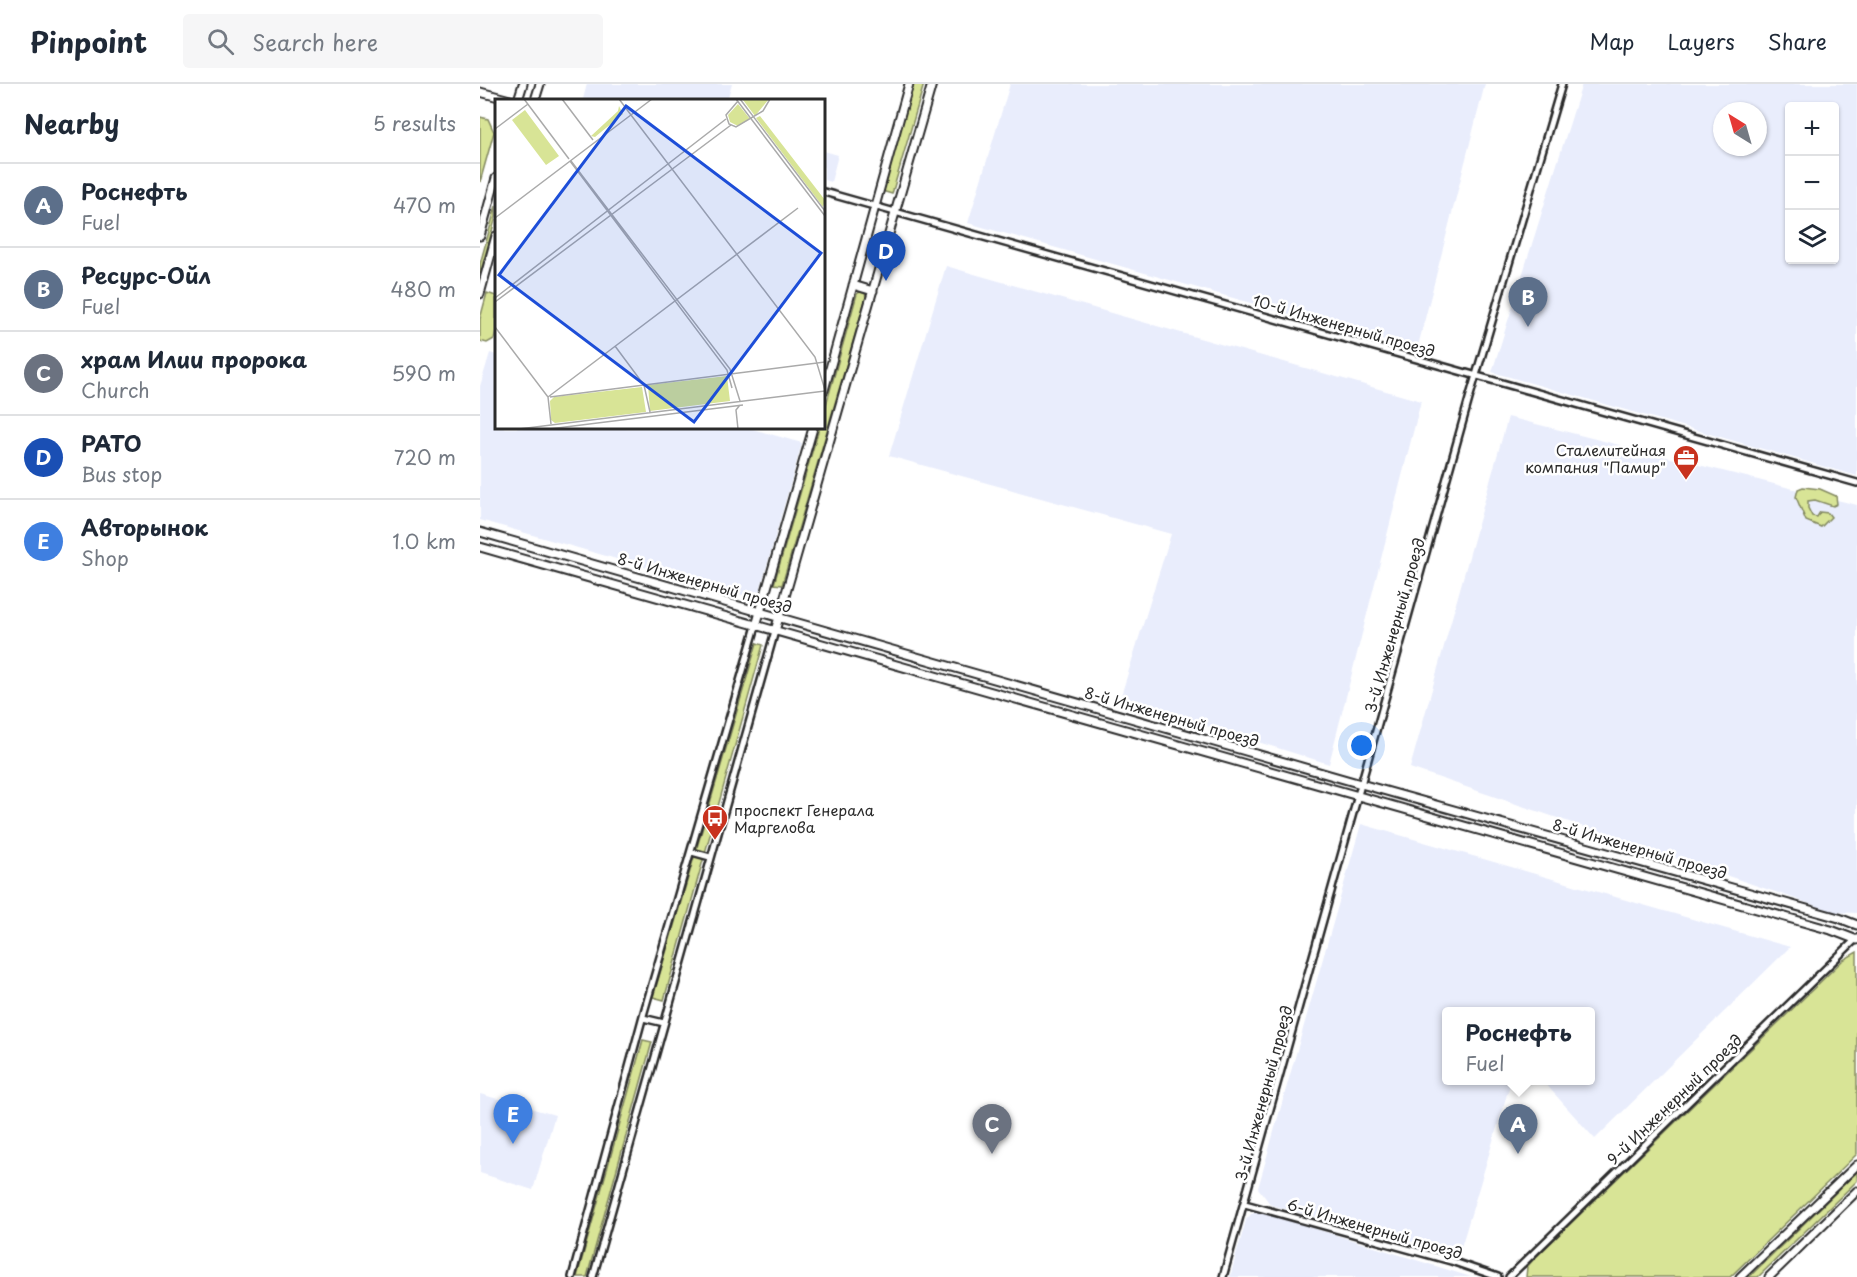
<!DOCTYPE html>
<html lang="en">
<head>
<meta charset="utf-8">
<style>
	body { margin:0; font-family:"Playpen Sans",sans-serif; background:#f6f6f7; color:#1f2937 }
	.controls { position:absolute; right:18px; top:18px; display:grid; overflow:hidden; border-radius:6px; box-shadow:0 2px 4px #0004 }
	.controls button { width:54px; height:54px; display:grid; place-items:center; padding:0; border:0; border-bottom:2px solid #e0e1e3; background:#fff; color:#1f2937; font:30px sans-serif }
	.compass { position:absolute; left:1233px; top:18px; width:54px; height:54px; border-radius:50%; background:#fff; box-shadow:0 2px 4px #0004; rotate:323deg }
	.you { position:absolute; left:882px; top:662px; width:21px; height:21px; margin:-15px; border:4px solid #fff; border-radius:50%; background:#1a73e8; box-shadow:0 0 0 9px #1a73e833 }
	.badge { display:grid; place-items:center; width:39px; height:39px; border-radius:50%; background:#b45309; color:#fff; font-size:20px; font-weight:700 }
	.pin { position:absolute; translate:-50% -50px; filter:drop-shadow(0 2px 3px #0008) }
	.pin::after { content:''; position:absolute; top:32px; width:21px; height:18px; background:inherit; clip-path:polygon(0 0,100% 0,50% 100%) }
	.popup { position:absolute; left:962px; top:923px; width:153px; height:78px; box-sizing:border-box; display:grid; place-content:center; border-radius:6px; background:#fff; filter:drop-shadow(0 2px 4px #0005); font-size:20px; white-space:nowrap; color:#747a83 }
	.popup b { font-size:22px; color:#1f2937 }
	.popup::after { content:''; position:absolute; left:50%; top:100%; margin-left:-12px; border:12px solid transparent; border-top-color:#fff }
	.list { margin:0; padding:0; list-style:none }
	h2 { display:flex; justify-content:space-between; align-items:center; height:78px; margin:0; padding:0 24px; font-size:26px }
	h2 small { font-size:20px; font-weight:400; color:#747a83 }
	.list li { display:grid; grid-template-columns:39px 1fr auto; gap:18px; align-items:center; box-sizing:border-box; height:84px; padding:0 24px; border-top:2px solid #e0e1e3 }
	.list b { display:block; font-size:22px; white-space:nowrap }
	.list p { margin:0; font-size:20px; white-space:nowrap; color:#747a83 }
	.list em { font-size:20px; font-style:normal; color:#747a83 }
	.icon { flex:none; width:33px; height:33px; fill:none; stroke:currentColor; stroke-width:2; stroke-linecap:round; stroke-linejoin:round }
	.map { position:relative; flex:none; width:1377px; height:1193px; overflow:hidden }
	header { display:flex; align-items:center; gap:36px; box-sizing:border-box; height:84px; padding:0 30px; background:#fff; border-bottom:2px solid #e0e1e3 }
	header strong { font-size:28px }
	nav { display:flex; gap:33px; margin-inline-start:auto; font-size:21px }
	.search { width:420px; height:54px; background:#f6f6f7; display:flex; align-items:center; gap:15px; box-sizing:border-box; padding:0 21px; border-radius:6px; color:#747a83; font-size:22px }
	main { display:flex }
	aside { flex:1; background:#fff }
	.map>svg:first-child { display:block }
	.built { fill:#e9edfc; fill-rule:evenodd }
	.green { fill:#d8e496; stroke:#828860; stroke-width:1.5 }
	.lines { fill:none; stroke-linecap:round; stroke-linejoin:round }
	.street-casing { stroke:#2b2b2b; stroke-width:10 }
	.secondary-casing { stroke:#2b2b2b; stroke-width:11 }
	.street { stroke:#fff; stroke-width:5 }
	.secondary { stroke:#fff; stroke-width:7 }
	.labels { text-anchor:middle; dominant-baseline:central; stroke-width:5; stroke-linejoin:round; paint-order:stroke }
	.street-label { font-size:15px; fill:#2b2b2b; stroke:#fff }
	.poi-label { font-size:15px; fill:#2b2b2b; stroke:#fff; text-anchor:end }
	.inset-road { fill:none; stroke:#aaa; stroke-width:1.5 }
	.view { fill:#1d4ed8; fill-opacity:0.15; stroke:#1d4ed8; stroke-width:3 }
	.inset-edge { fill:none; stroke:#2b2b2b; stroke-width:3 }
</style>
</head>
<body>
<header>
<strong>Pinpoint</strong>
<div class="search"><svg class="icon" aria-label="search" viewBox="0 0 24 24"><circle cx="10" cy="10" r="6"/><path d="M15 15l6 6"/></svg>Search here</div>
<nav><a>Map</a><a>Layers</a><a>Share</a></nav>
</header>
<main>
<aside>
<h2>Nearby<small>5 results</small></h2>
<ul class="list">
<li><span class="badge" style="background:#5c6f8a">A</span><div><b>Роснефть</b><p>Fuel</p></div><em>470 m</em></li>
<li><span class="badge" style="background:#5c6f8a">B</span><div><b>Ресурс-Ойл</b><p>Fuel</p></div><em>480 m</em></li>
<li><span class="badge" style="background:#6b7280">C</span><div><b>храм Илии пророка</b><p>Church</p></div><em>590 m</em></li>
<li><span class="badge" style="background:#1a4fb4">D</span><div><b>РАТО</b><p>Bus stop</p></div><em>720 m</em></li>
<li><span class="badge" style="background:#3f7fe0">E</span><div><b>Авторынок</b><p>Shop</p></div><em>1.0 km</em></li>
</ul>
</aside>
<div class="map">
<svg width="1377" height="1193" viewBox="0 0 1377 1193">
	<rect width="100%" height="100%" fill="#fff"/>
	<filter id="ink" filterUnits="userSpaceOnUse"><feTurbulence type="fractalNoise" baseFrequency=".0167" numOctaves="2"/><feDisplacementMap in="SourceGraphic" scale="12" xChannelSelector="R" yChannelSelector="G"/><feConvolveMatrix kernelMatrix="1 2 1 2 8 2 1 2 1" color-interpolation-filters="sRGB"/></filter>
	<g filter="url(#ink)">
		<!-- built -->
		<path class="built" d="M107,0H252L247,16H109L103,15Z
			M530,0H1005L937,266L488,139Z
			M1102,0H1377V392L1012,288ZM1310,22H1354V176H1310ZM1242,27H1278V63H1242Z
			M344,67L358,71L351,98L344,96Z
			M466,182L941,317L849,680L640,615L691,450L409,372Z
			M10,269L16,271V344H269L322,359L280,506L273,514L0,436V302Z
			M1028,333L1377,421V829L1354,828L930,684Z
			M881,740L1310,863L1115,1055L1063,997L1110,996V928H966V996L1031,997L979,1170L791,1121L778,1104Z
			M0,1010L75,1031L53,1106L0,1089Z
			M778,1128L791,1131L991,1193H750L766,1136L771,1130Z"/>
		<!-- green -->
		<path class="green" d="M434,0H444L412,110L402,107Z
			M0,33L8,35L14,48L0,98Z
			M16,122V133L0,190V180Z
			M380,208L385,209L386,213L302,501L294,500L339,344H344V328L377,210Z
			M7,209L16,212V246L14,255L7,259L0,257V235Z
			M1323,403L1340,405L1356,412L1357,420L1353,422L1335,416L1328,417V424L1332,432L1337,433L1340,428L1348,429L1351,433L1341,443L1326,437L1316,413L1318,405Z
			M277,559L283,561L184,916L173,913Z
			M1377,868V1070L1250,1193H1046L1047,1183L1053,1176L1363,876Z
			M163,956L172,958L107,1193H97Z
			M1377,1088V1097L1278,1193H1269Z"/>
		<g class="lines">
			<!-- street casing -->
			<g class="street-casing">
				<path id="street" d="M344,108L1377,399
					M212,768L230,773
					M163,934L184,939
					M765,1120L971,1177L1018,1193
					M92,1193L164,928L276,542
					M113,1193L295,547
					M743,1193L989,315L1082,0
					M1029,1193L1377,854"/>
			</g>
			<!-- secondary casing -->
			<g class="secondary-casing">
				<path id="secondary" d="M0,8L30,16
					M38,16L43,0
					M55,16L60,0
					M0,152L16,94
					M373,201L393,207
					M0,210L16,152
					M344,306L429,0
					M0,448L881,700L1359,834L1377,841
					M0,463L1351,846L1377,856
					M276,542L333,344
					M295,547L452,0
					M1260,1193L1377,1081
					M1289,1193L1377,1107"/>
			</g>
			<!-- street -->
			<use href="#street" class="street"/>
			<!-- secondary -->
			<use href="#secondary" class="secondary"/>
		</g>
	</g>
	<!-- icons -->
	<defs>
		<g id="office-pin" transform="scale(1.35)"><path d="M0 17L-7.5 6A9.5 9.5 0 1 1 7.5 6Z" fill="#c8321e" stroke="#fff"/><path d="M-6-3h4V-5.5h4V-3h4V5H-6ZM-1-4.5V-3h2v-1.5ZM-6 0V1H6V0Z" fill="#fff"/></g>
		<g id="bus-pin" transform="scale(1.35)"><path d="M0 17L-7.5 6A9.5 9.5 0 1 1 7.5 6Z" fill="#c8321e" stroke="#fff"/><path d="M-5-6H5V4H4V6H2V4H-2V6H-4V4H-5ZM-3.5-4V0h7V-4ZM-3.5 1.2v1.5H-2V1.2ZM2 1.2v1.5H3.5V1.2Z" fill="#fff"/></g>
	</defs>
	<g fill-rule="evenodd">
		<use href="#office-pin" x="1206" y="374"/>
		<use href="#bus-pin" x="235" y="734"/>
	</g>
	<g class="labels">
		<!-- street labels -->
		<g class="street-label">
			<text transform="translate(864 241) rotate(16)">10-й Инженерный проезд</text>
			<text transform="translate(225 498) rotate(16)">8-й Инженерный проезд</text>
			<text transform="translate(914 541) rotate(-74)">3-й Инженерный проезд</text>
			<text transform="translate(692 632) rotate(16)">8-й Инженерный проезд</text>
			<text transform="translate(1160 764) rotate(16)">8-й Инженерный проезд</text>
			<text transform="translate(783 1009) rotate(-75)">3-й Инженерный проезд</text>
			<text transform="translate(1194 1015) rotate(-44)">9-й Инженерный проезд</text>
			<text transform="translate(895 1144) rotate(16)">6-й Инженерный проезд</text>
		</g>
		<!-- poi labels -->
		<g class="poi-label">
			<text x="1186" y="365">Сталелитейная<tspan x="1186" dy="17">компания "Памир"</tspan></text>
			<text x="254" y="725" text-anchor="start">проспект Генерала<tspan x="254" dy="17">Маргелова</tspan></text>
		</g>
	</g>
	<!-- overview -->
	<g transform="translate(15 15)">
		<rect width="330" height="330" fill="#fff"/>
		<path d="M274,0L260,17L248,1V0ZM243,5L255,20L243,27L235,23L233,16ZM124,7L128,15L100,38L96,37L123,12ZM30,11L64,57L51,66L17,21ZM265,17L330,101L328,108L261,19ZM232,277L235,302L155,312L153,286ZM147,288L151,313L60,324L56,321L55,302L59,298Z" fill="#d8e496"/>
		<path class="inset-road" d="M29,0L74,60M67,0L98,41M124,0L136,16M241,0L330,117M245,0L330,112M243,2L231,16L234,25L241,28L268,12L275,0M136,16L320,258L330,291M0,30L33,5M75,62L232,271L237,289M76,62L235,270L245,302M0,119L157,0M0,199L231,20M0,203L236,26M0,228L53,298L56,325M120,247L149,286L155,313M53,298L303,109M55,298L330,263M24,330L330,292M54,330L248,306M243,330L241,311L245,306"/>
		<path class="view" d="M131,7L326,154L199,323L4,176Z"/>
		<rect width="330" height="330" class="inset-edge"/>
	</g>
</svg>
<div class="controls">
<button>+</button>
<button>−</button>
<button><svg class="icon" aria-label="layers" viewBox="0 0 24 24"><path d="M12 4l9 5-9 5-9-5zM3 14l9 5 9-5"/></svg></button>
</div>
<svg class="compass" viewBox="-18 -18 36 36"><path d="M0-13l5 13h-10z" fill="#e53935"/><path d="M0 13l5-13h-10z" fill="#747a83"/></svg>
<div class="you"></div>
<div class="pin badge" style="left:1038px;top:1070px;background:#5c6f8a">A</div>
<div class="popup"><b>Роснефть</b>Fuel</div>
<div class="pin badge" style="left:1048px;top:243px;background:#5c6f8a">B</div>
<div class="pin badge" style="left:512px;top:1070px;background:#6b7280">C</div>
<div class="pin badge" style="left:406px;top:197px;background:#1a4fb4">D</div>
<div class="pin badge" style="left:33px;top:1060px;background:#3f7fe0">E</div>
</div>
</main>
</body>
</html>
